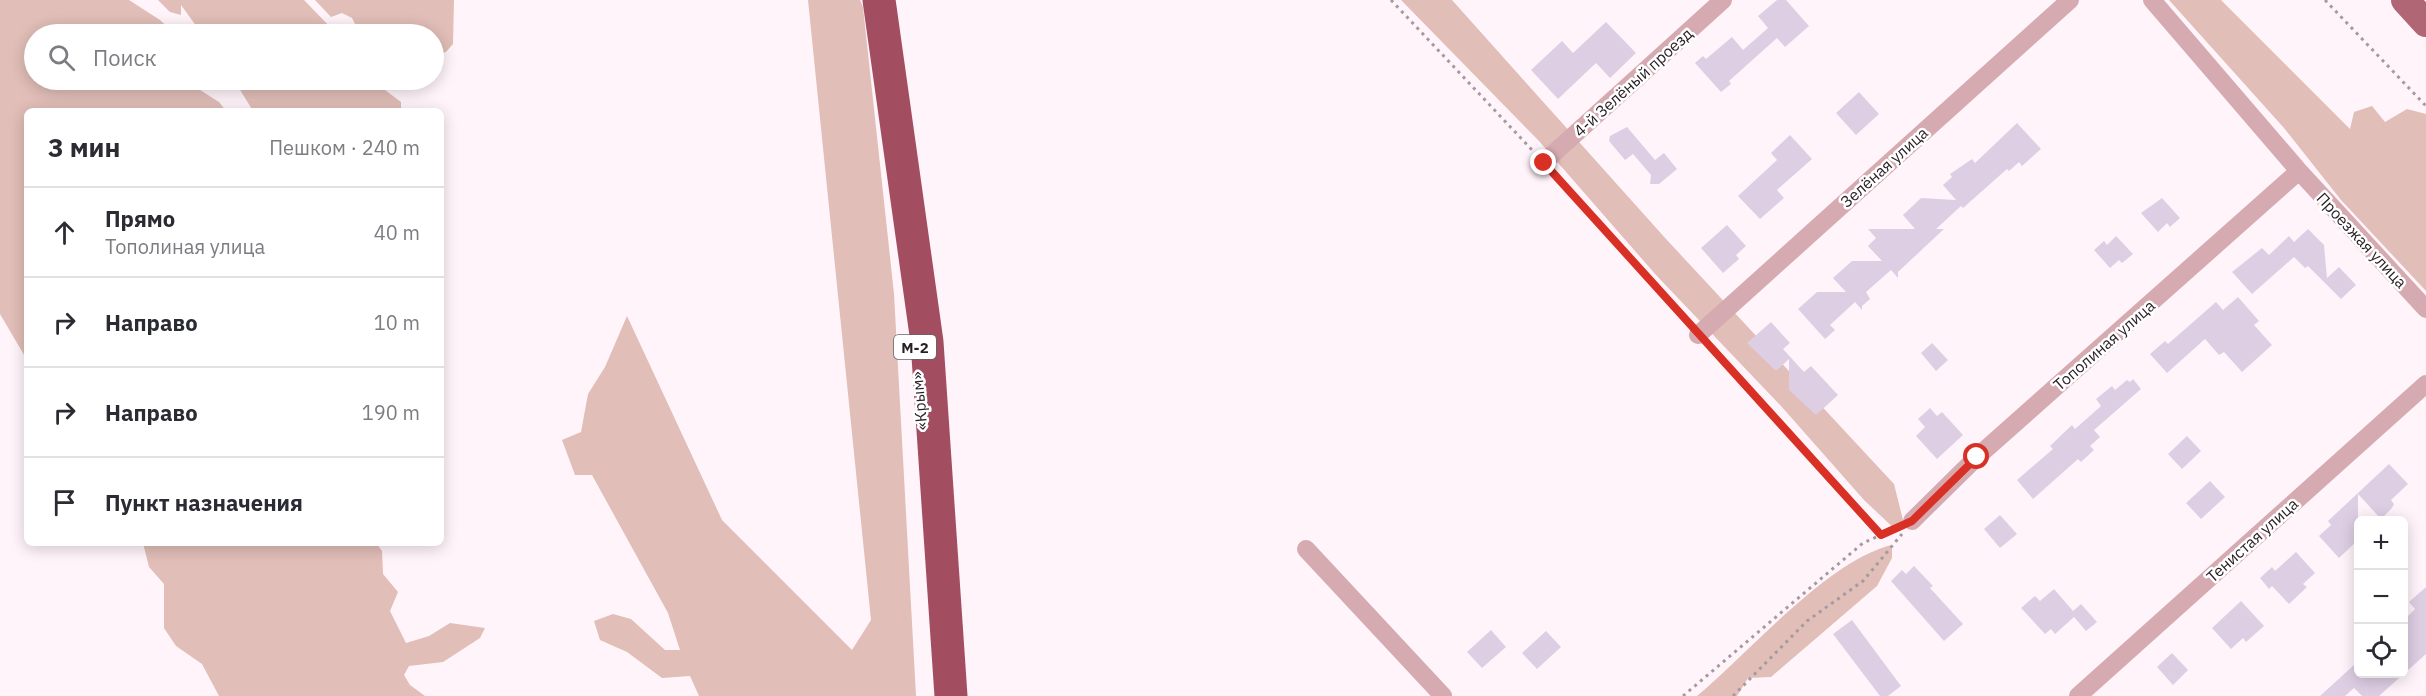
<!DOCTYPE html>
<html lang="ru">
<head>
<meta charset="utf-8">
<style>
	body { margin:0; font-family:"IBM Plex Sans",sans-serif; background:#f2f2f3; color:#2b2b33 }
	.controls { position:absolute; right:18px; bottom:18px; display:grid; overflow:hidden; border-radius:9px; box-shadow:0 3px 15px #0003 }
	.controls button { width:54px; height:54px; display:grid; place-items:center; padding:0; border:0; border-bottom:2px solid #e1e1e2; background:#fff; color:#2b2b33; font:30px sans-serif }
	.stop { position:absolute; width:18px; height:18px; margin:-14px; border:4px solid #d93025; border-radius:50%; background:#fff }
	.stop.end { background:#d93025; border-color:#fff; box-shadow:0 2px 6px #0008 }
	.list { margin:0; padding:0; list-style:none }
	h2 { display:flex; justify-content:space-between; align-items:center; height:78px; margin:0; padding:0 24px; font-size:26px }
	h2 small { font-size:20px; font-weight:400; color:#7c7c81 }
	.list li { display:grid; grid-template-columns:39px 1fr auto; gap:18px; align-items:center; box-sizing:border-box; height:90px; padding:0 24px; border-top:2px solid #e1e1e2 }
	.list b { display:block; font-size:22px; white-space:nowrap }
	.list p { margin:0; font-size:20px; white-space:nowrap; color:#7c7c81 }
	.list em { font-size:20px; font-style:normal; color:#7c7c81 }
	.icon { flex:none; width:33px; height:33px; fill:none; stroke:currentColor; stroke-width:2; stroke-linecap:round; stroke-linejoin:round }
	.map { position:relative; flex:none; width:2426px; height:696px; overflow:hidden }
	.search { position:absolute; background:#fff; box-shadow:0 3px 15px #0003; left:24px; top:24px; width:420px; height:66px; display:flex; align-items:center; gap:15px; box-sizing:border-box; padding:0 21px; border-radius:33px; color:#7c7c81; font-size:22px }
	.panel { position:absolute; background:#fff; box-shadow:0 3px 15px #0003; left:24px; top:108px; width:420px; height:438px; border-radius:9px }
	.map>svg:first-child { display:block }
	.green { fill:#e1beb7 }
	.building { fill:#decee4 }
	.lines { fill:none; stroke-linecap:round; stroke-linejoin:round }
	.path { stroke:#a59aa0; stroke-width:3; stroke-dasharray:3 4.5; stroke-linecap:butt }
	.street { stroke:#d5aab1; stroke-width:18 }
	.primary { stroke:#b16676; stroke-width:28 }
	.highway { stroke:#a34d61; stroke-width:33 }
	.route { stroke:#d93025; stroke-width:8 }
	.labels { text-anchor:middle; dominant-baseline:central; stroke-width:5; stroke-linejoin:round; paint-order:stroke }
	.shield { fill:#fff; stroke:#686266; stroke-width:1.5 }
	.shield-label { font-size:15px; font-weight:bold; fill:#281f24 }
	.street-label { font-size:16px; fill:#281f24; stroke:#fff }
</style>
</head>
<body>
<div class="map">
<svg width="2426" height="696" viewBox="0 0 2426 696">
	<rect width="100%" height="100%" fill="#fff4fa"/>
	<!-- green -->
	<path class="green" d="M0,0H129L160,20L175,34H34V80H188L189,83L219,102L226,111H27V360L0,314Z
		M158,0H304L333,30L334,34H202L181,5V15L170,12Z
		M315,0H454L453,44L446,52L434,55V34H360L352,18L342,13L331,17Z
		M808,0H860L863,7L894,294L916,696H699L690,676L662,678L627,652L600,640L594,621L613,614L631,619L665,650H680L668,613L592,475H575L562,440L581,432L588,394L605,367L627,316L722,520L852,650L871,620Z
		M1401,0H1452L1666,239L1894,484L1903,520L1898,532L1864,500L1781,406L1656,275L1539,141Z
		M2169,0H2221L2350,129L2354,112L2372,106L2385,122L2407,109L2426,114V291L2341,200L2284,128Z
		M234,80H353L358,83L381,87L401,102V111H253Z
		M143,543H376L382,551L383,574L398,592L390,611L406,643L429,636L450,623L485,628L480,638L443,662L409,666L404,675L410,685L425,696H219L202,664L176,646L164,628V584L149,567Z
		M1892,545V558L1877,586L1771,677L1748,678L1737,696H1697C1750,652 1828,560 1892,545Z"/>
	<!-- building -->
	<path class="building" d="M1777,0H1786L1809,26L1785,47L1777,38L1729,81L1731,84L1721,92L1695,63L1703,56L1706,59L1732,37L1743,50L1768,28L1758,16Z
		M1606,22L1636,53L1610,78L1596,63L1558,99L1531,70L1562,41L1573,53Z
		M1859,92L1879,114L1856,135L1836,113Z
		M2017,123L2041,149L2022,166L2019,162L2009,171L2007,169L1963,208L1961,206L1936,229H1944L1898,272V278L1891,270L1866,292L1870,299L1862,306V310L1855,302L1830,325L1835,330L1825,339L1798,309L1817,292H1846L1833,278L1852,261H1882L1868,246L1876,238L1868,229H1915L1903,215L1921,198L1956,200L1943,185L1952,177L1950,174L1972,159L1975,163Z
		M1627,127L1655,160L1664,153L1677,169L1659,184H1650L1651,175L1633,154L1625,160L1609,141L1610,136Z
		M1790,135L1812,159L1777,190L1784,198L1760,219L1738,196L1777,160L1771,153Z
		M2162,198L2180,218L2170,227L2167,223L2158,232L2141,213Z
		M1727,225L1746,246L1736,255L1739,259L1723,273L1701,248Z
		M2308,229L2324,245L2327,278L2339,267L2356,285L2341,299L2308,266L2305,268L2294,257L2252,294L2232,272L2262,248L2269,255L2289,236L2294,242Z
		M2116,236L2133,254L2122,263L2119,260L2110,268L2094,250L2104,241L2107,245Z
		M2238,297L2259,321L2254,325L2272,345L2242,372L2224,352L2219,355L2205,339L2167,373L2150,354L2165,341L2168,344L2216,302L2223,310Z
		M1771,322L1790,343L1783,349L1804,372L1811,366L1838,395L1816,415L1789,390V359L1776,371L1747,343Z
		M1932,343L1948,360L1936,371L1921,353Z
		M2133,379L2141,389L2094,430L2100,437L2090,446L2094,450L2081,462L2078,459L2033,499L2017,480L2053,449L2050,446L2072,425L2075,429L2101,406L2096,399L2112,386L2115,390L2127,380L2130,382Z
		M1930,408L1937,416L1942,412L1963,435L1937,459L1916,436L1925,427L1918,419Z
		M2187,436L2201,451L2182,469L2168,454Z
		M2389,464L2408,484L2391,500L2394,504L2392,508L2381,519L2358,494V540L2339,558L2319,536L2331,525L2328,521Z
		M2210,481L2225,497L2201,519L2186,503Z
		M2000,515L2017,534L2000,548L1984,529Z
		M2296,552L2315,573L2303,584L2307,587L2289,604L2272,586L2269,589L2260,578L2272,567L2275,571Z
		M1914,566L1933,586L1930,588L1963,624L1944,641L1891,581L1902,570L1906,574Z
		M2426,587V654L2379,696H2362L2354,688L2345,696H2320L2354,665L2358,674H2403V621L2415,609L2409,602Z
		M2054,589L2073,611L2081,604L2097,622L2086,631L2074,617L2055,634L2051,629L2045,634L2021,608L2035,596L2040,601Z
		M2241,601L2264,626L2246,642L2243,638L2231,649L2212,628Z
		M1852,620L1901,686L1888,696H1880L1833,634Z
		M1491,630L1506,647L1482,668L1467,652Z
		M1546,631L1561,647L1537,669L1522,653Z
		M2172,653L2188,670L2173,685L2157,667Z"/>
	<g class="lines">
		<!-- path -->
		<path class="path" d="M1391,0L1533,151
			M2325,0L2426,106
			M1553,174L1687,323
			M1710,348L1881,535
			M1683,696L1863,543L1897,528
			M1733,696L1807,621L1863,581L1902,534"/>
		<!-- street -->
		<path class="street" d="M2152,0L2299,171L2426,309
			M1543,163L1723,0
			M1698,335L2070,0
			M1912,521L1977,457L2299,171
			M1306,549L1443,696
			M2078,696L2426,384"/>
		<!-- primary -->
		<path class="primary" d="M2405,0L2426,23"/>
		<!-- highway -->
		<path class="highway" d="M879,0L927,342L951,696"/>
	</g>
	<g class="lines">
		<!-- route -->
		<path class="route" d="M1544,163L1881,535L1912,521L1977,457"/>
	</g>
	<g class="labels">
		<!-- shield labels -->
		<rect class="shield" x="894" y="335" width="42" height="24" rx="4.5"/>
		<g class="shield-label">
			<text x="915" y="347">М-2</text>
		</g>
		<!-- street labels -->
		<g class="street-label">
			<text transform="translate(1633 82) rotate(-42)">4-й Зелёный проезд</text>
			<text transform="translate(1884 167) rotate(-42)">Зелёная улица</text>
			<text transform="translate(2362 240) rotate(47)">Проезжая улица</text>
			<text transform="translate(2104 345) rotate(-41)">Тополиная улица</text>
			<text transform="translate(919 401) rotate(-95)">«Крым»</text>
			<text transform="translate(2252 540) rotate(-42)">Тенистая улица</text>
		</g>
	</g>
</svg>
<div class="controls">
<button>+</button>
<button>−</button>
<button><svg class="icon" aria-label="locate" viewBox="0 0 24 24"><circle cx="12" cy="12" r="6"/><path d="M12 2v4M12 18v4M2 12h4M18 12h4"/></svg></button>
</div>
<div class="stop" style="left:1977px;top:457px"></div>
<div class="stop end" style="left:1544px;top:163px"></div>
<div class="search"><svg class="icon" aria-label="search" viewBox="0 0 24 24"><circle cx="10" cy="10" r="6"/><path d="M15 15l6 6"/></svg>Поиск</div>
<section class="panel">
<h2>3 мин<small>Пешком · 240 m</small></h2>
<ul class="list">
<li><svg class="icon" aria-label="ahead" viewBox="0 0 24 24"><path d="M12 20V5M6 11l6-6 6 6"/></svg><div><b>Прямо</b><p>Тополиная улица</p></div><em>40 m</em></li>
<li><svg class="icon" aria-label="right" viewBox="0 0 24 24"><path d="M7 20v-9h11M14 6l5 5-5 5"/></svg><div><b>Направо</b></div><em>10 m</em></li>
<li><svg class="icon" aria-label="right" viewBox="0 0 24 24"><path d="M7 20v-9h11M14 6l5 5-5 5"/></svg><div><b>Направо</b></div><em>190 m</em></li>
<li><svg class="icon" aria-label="arrive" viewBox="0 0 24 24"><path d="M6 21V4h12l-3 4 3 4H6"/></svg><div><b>Пункт назначения</b></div></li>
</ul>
</section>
</div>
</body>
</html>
